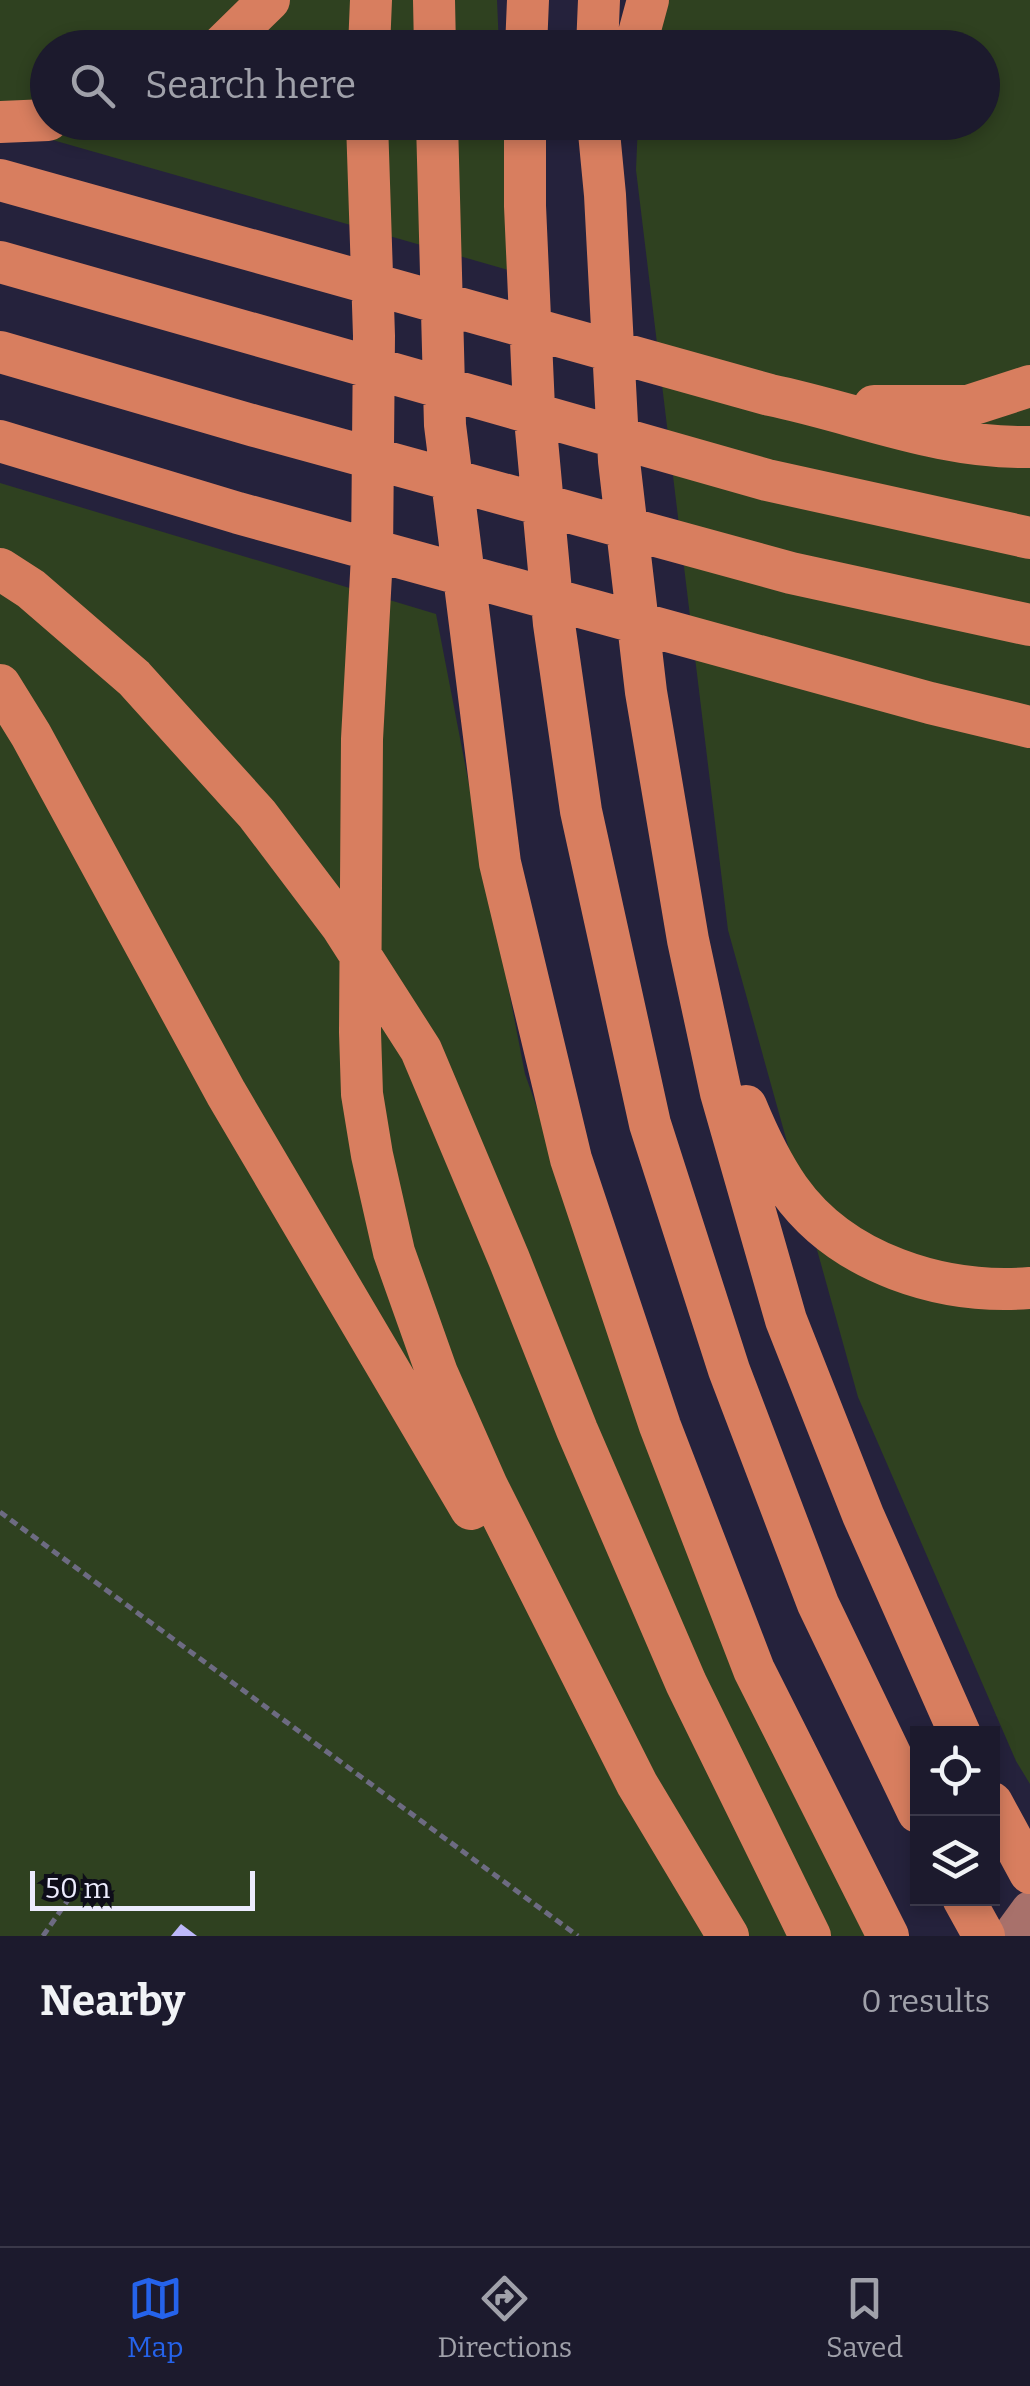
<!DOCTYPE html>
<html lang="en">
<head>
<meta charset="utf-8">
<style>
	body { margin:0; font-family:Bitter,serif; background:#252335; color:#f1f3f6 }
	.controls { position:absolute; right:30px; bottom:30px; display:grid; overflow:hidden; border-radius:0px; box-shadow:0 5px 15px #0003 }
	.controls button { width:90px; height:90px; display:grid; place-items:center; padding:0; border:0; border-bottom:2px solid #3a3849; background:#1c1a2d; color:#f1f3f6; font:50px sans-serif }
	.scale { position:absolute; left:30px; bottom:25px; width:225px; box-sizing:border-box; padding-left:10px; border:5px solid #ecebfd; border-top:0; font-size:28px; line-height:35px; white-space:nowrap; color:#ecebfd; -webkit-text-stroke:8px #0e0d19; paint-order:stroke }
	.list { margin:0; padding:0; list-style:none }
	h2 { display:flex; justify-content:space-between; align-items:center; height:130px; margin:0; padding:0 40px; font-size:42px }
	h2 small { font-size:32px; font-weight:400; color:#a0a1aa }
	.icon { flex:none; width:55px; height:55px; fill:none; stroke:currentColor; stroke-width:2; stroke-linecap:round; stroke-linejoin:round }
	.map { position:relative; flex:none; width:1030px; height:1936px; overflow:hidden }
	.search { position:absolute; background:#1c1a2d; box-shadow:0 5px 15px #0003; left:30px; right:30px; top:30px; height:110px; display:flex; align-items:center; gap:25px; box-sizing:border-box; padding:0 35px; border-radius:55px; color:#a0a1aa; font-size:38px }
	.sheet { height:310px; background:#1c1a2d }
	nav { display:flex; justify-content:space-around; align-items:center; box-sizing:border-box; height:140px; border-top:2px solid #3a3849; background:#1c1a2d; font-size:28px; color:#a0a1aa }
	nav a { display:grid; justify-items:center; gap:5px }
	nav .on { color:#2563eb }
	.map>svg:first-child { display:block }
	.green { fill:#2f4120 }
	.building { fill:#bdb8fa }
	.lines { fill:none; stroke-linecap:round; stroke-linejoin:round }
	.path { stroke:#6d6b82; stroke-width:5; stroke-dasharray:8 5; stroke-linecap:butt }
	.major { stroke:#a8716b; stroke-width:38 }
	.highway { stroke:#d87e5f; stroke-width:42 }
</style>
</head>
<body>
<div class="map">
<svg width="1030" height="1936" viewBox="0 0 1030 1936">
	<rect width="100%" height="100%" fill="#25223c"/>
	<!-- green -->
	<path class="green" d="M0,0H497L499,47L48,48V122L504,123L512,271L0,125Z
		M643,0H1030V1784L1016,1761L858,1397L728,930L636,170L638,123L982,122V48L641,47Z
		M0,483L436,614L525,1074L741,1685L865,1936H0Z"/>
	<!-- building -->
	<path class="building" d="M181,1924L197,1936H171Z"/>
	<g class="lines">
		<!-- path -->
		<path class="path" d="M0,1512L578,1936
			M43,1936L70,1897"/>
		<!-- major -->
		<path class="major" d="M1011,1936L1030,1910"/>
		<!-- highway -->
		<path class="highway" d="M434,0L435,48
			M220,48L269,0
			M369,48L371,0
			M526,48L528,0
			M597,48L599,0
			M635,48L648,0
			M0,122L48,120
			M367,122L374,336L372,556L362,739L360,1032L362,1094L372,1155L394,1252L437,1373L487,1486L637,1784L728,1936
			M437,122L445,425L500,863L571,1159L660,1426L754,1670L888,1936
			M525,122V206L534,408L554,624L581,811L650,1124L729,1370L818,1604L918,1812
			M598,122L605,195L619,461L646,692L688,940L721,1093L786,1320L863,1515L960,1734
			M0,180L770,395C857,413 940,449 1030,447
			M0,262L767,480L1030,538
			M0,352L255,426L791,573L1030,625
			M874,406H968L1030,386
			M0,441L238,513L930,703L1030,727
			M0,569L31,589L134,678L257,814L341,925L421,1050L509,1259L577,1430L686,1683L810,1936
			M0,685L31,735L226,1093L471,1509
			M746,1106C758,1135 771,1163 789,1189C842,1264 943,1295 1030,1288
			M992,1803L1030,1873
			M963,1898L984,1936"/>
	</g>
</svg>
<div class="controls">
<button><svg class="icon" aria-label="locate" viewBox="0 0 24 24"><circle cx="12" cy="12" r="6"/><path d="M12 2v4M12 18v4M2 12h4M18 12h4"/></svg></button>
<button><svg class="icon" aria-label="layers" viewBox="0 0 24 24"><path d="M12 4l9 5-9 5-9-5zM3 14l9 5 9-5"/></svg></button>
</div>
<div class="scale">50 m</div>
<div class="search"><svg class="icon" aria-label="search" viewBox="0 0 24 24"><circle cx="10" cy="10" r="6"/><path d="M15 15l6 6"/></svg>Search here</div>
</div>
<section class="sheet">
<h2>Nearby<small>0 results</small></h2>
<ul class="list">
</ul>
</section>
<nav>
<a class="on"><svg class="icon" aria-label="map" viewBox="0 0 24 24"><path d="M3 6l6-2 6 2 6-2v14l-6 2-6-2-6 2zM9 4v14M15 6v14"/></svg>Map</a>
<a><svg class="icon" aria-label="directions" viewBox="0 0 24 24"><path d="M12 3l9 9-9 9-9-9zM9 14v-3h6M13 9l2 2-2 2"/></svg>Directions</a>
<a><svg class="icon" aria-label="saved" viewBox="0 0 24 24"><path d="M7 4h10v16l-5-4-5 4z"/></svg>Saved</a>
</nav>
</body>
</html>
